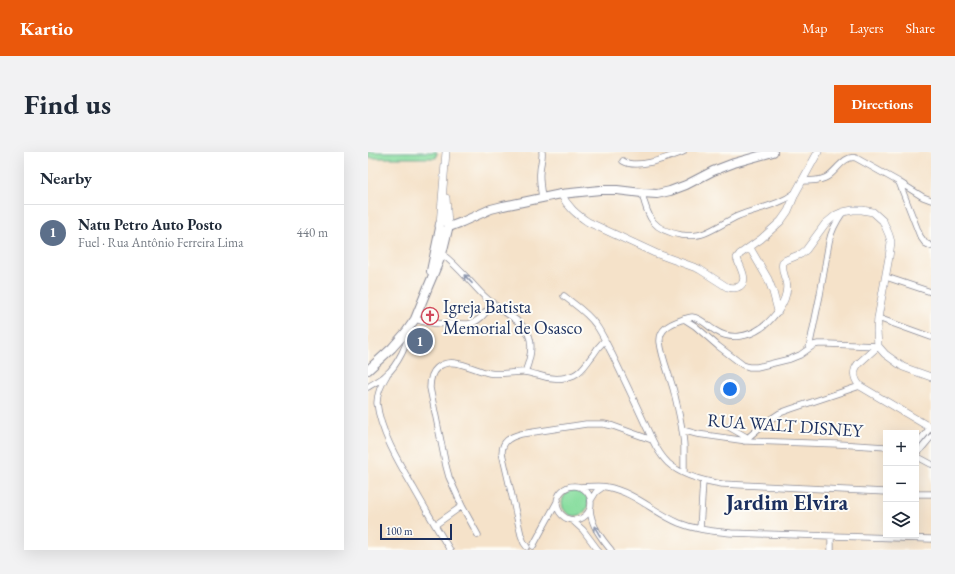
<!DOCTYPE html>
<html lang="en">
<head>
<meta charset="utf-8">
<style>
	body { margin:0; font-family:"EB Garamond",serif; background:#f2f2f3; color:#1f2937 }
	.controls { position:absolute; right:12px; bottom:12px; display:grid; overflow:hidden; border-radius:0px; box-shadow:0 4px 16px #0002 }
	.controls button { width:36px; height:36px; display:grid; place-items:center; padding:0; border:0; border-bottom:1px solid #e0e1e3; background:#fff; color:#1f2937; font:20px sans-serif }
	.scale { position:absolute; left:12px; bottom:10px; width:72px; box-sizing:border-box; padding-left:4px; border:2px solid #1b2f5e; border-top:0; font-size:11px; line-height:14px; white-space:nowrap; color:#1b2f5e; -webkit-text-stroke:3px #fdfcf7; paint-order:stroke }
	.you { position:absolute; left:362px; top:237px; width:14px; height:14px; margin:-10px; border:3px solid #fff; border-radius:50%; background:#1a73e8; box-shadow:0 0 0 6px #1a73e833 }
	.badge { display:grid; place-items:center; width:26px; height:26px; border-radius:50%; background:#ea580c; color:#fff; font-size:13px; font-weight:700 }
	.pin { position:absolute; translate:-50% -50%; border:2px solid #fff; box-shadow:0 1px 4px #0006 }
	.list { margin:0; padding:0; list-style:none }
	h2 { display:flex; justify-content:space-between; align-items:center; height:52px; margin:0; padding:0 16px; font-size:17px }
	h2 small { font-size:13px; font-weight:400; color:#747a83 }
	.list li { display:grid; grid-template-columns:26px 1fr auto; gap:12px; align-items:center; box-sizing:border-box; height:56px; padding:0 16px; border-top:1px solid #e0e1e3 }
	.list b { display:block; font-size:15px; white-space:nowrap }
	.list p { margin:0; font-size:13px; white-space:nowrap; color:#747a83 }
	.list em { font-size:13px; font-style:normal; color:#747a83 }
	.icon { flex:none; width:22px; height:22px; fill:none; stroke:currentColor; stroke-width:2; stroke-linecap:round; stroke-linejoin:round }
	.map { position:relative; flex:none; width:563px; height:398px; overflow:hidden; border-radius:0px }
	header { display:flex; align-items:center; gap:24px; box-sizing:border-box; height:56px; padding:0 20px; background:#ea580c; color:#fff }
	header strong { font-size:19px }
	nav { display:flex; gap:22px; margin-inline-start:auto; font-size:14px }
	.intro { display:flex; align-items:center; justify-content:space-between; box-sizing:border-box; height:96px; padding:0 24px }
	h1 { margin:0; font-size:28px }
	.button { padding:10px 18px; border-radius:0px; background:#ea580c; color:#fff; font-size:14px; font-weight:700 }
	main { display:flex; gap:24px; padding:0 24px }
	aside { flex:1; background:#fff; border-radius:0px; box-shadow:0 4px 16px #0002 }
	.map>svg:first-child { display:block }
	.green { fill:#8adea0; stroke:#52867f }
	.building { fill:#d39bd9 }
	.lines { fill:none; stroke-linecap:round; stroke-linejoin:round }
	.minor-casing { stroke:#888894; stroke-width:7 }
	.tertiary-casing { stroke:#888894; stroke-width:8 }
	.secondary-casing { stroke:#888894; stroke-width:10 }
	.minor { stroke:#fff; stroke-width:5.5 }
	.tertiary { stroke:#fff; stroke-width:7 }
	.secondary { stroke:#fff; stroke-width:8 }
	.oneway { stroke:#8d97ae }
	.labels { text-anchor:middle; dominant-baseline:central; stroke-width:4; stroke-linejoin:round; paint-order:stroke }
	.poi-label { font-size:18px; fill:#1b2f5e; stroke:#fdfcf7; text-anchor:start }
	.street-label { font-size:18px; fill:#1b2f5e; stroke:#fdfcf7 }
	.district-label { font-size:22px; font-weight:bold; fill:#1b2f5e; stroke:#fdfcf7 }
</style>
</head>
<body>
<header>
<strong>Kartio</strong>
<nav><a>Map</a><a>Layers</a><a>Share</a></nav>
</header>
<div class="intro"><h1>Find us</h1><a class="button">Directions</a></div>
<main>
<aside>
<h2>Nearby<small></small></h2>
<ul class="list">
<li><span class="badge" style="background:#5c6f8a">1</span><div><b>Natu Petro Auto Posto</b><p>Fuel · Rua Antônio Ferreira Lima</p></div><em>440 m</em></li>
</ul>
</aside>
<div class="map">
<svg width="563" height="398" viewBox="0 0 563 398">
	<rect width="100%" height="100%" fill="#fdfcf7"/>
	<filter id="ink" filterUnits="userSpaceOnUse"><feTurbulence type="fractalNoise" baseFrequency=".025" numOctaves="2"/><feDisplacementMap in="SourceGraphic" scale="8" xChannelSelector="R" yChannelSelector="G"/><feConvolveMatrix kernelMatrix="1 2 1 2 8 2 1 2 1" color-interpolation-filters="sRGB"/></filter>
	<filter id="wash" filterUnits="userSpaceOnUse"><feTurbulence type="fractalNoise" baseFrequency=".012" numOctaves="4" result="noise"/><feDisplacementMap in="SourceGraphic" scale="16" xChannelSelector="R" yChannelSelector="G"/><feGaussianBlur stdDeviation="0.9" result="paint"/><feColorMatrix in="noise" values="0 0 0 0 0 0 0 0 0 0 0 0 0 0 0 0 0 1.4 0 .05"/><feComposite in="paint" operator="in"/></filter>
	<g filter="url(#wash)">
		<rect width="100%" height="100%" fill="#f5e2c9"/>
		<!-- green -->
		<path class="green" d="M0,0H69L68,6H0Z
			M194 351a13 13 0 1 1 26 0a13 13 0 1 1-26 0Z"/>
		<g id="blocks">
			<!-- building -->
			<path class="building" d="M50,180L57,184L56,188L60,189V194L55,191L51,197L47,195L49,190L45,187V186L48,181Z"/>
		</g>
	</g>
	<g filter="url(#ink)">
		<use href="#blocks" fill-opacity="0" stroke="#888894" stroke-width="1"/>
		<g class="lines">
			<!-- minor casing -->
			<g class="minor-casing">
				<path id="minor" d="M255,9C269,18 301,5 315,0
					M434,29C441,29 450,29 457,26C467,22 476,2 488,6L531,30L552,84L557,91L563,94
					M531,30L555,45L563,48
					M274,41C280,67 285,78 313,83C321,84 330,84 337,81C349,76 359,69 370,64C389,56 410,54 427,41
					M174,46C173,37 171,28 172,20C172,13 175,6 174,0
					M74,102C90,114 102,130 116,144C143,170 177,171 157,220
					M518,125L563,140
					M196,144C207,153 220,161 228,173C234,181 239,193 244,202C255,225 266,248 277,272C283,285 289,300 300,311C314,324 335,329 354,332L518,340
					M510,166L563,185
					M47,167C64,174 82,171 100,172C112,170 118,160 125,151
					M316,167L327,174L350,194L375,213L381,215H389L422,207L432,203L446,193L450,192H460L510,194
					M441,196L452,143L461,90C463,79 468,70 475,60
					M19,223C14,231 9,241 9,251C12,279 31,311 45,335C57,356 69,377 82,398
					M0,235C6,231 13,228 18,223C29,214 41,190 42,176
					M361,275L380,286
					M314,278L329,282L379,289L470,292L518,295
					M376,289L397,271L412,261L423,257L492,234
					M548,293L562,276
					M548,303L563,285
					M548,304L563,312
					M316,321C316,312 316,303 316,294C315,276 310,257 306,240C302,224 294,207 292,190C291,177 302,172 313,168C316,167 321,165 324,165C334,166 340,175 348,179C362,188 380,185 393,176C400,172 405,165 410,159
					M189 351a17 17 0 1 1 34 0a17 17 0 1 1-34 0Z
					M211,335C220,335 231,333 239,335C266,340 287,361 311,371C328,378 345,379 363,381L563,387
					M548,342H563
					M223,348L228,340L235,335
					M222,357C223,373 233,386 243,398
					M204,368L215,378L230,398
					M67,373L94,354
					M332,377L335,329
					M110,383L94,354L81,325L78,314L62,236C62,228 63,221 69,216C84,203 105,218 121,221C133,223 143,220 155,220C160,220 165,222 170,223C181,227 195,228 206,223C215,219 219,210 225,203C228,198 232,193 236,189
					M165,394L190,348
					M159,395L156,391L153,383L134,301C134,289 142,285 153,282L218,272H236L245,274L284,288
					M463,398V384"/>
			</g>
			<!-- tertiary casing -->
			<g class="tertiary-casing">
				<path id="tertiary" d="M193,42C200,55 208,62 220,70L287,101L331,117L359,135C364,136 368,137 372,134C381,128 371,114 369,106L372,102L393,87L413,69L420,59L428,40L450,0
					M78,46L80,72
					M72,72L78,0
					M382,96L400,127L405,140L410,159
					M410,159C416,150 421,140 418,129C416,122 413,118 415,110L418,108L433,102L438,98L457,72L468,63L475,60L485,58H494L505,60L515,69L521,83L523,90L521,105L510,166L509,179L510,194L517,202L535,215L563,225
					M510,194L490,212C484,220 486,227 492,234L563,276"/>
			</g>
			<!-- secondary casing -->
			<g class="secondary-casing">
				<path id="secondary" d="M71.5 74a4.5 4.5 0 1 1 9 0a4.5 4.5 0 1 1-9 0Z
					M81,75L94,70L123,57L135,54L193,42L232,38H249L274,41L289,42L302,39L318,33L345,19L366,11L405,0
					M63,119L72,76
					M0,218L24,196L38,180L47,167L60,135L74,102L80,77"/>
			</g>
			<!-- minor -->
			<use href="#minor" class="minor"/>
			<!-- tertiary -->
			<use href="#tertiary" class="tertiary"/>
			<!-- secondary -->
			<use href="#secondary" class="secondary"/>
		</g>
		<!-- one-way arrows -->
		<defs><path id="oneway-shaft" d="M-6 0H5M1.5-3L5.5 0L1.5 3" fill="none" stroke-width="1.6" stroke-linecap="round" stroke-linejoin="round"/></defs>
		<g class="oneway">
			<use href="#oneway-shaft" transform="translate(100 127) rotate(-133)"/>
			<use href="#oneway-shaft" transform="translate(229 379) rotate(-120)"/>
		</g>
	</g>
	<!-- icons -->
	<defs>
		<g id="church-ring" transform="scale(0.9)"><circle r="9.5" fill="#fdfcf7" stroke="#d1495b" stroke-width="1.5"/><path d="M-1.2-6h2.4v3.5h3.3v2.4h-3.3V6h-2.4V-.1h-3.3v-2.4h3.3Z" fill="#d1495b"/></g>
	</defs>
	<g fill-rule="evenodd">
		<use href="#church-ring" x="62" y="164"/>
	</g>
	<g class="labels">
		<!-- poi labels -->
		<g class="poi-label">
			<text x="75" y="154">Igreja Batista<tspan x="75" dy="21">Memorial de Osasco</tspan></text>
		</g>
		<!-- street labels -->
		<g class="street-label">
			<text transform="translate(417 273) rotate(4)">RUA WALT DISNEY</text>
		</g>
		<!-- district labels -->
		<g class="district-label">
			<text x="419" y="350">Jardim Elvira</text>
		</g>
	</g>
</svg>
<div class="controls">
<button>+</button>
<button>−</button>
<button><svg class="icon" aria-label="layers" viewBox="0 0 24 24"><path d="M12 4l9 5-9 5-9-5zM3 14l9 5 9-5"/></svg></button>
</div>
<div class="scale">100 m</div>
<div class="you"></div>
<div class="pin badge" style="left:52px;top:189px;background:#5c6f8a">1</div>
</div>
</main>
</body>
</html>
